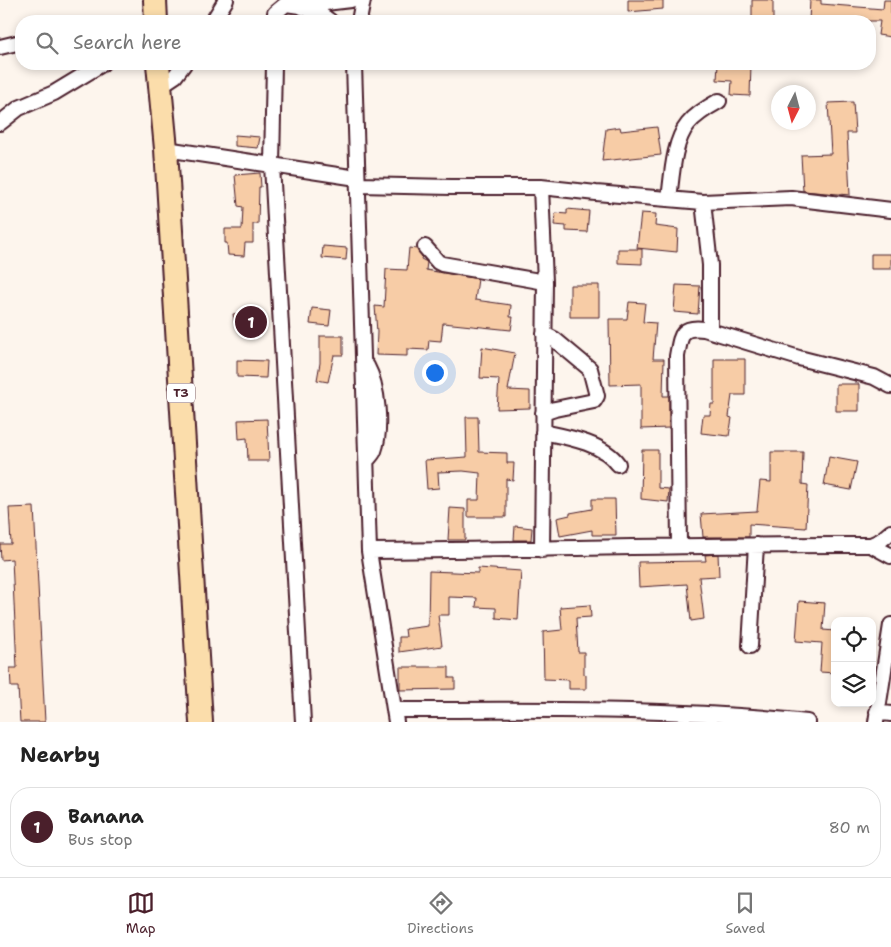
<!DOCTYPE html>
<html lang="en">
<head>
<meta charset="utf-8">
<style>
	body { margin:0; font-family:"Shantell Sans",sans-serif; background:#f2f2f2; color:#222 }
	.controls { position:absolute; right:15px; bottom:15px; display:grid; overflow:hidden; border-radius:10px; box-shadow:0 2px 8px #0003 }
	.controls button { width:45px; height:45px; display:grid; place-items:center; padding:0; border:0; border-bottom:1px solid #e0e0e0; background:#fff; color:#222; font:25px sans-serif }
	.compass { position:absolute; left:771px; top:85px; width:45px; height:45px; border-radius:50%; background:#fff; box-shadow:0 2px 8px #0003; rotate:186deg }
	.you { position:absolute; left:434px; top:372px; width:18px; height:18px; margin:-12px; border:4px solid #fff; border-radius:50%; background:#1a73e8; box-shadow:0 0 0 8px #1a73e833 }
	.badge { display:grid; place-items:center; width:32px; height:32px; border-radius:50%; background:#4a1f2b; color:#fff; font-size:16px; font-weight:700 }
	.pin { position:absolute; translate:-50% -50%; border:2px solid #fff; box-shadow:0 1px 5px #0006 }
	.list { margin:0; padding:0; list-style:none }
	h2 { display:flex; justify-content:space-between; align-items:center; height:65px; margin:0; padding:0 20px; font-size:21px }
	h2 small { font-size:16px; font-weight:400; color:#767676 }
	.list li { display:grid; grid-template-columns:32px 1fr auto; gap:15px; align-items:center; box-sizing:border-box; height:80px; margin:0 10px 10px; padding:0 10px; border:1px solid #e0e0e0; border-radius:20px }
	.list b { display:block; font-size:19px; white-space:nowrap }
	.list p { margin:0; font-size:16px; white-space:nowrap; color:#767676 }
	.list em { font-size:16px; font-style:normal; color:#767676 }
	.icon { flex:none; width:28px; height:28px; fill:none; stroke:currentColor; stroke-width:2; stroke-linecap:round; stroke-linejoin:round }
	.map { position:relative; flex:none; width:891px; height:722px; overflow:hidden }
	.search { position:absolute; background:#fff; box-shadow:0 2px 8px #0003; left:15px; right:15px; top:15px; height:55px; display:flex; align-items:center; gap:12px; box-sizing:border-box; padding:0 18px; border-radius:20px; color:#767676; font-size:19px }
	.sheet { height:155px; background:#fff }
	nav { display:flex; justify-content:space-around; align-items:center; box-sizing:border-box; height:70px; border-top:1px solid #e0e0e0; background:#fff; font-size:14px; color:#767676 }
	nav a { display:grid; justify-items:center; gap:2px }
	nav .on { color:#4a1f2b }
	.map>svg:first-child { display:block }
	.building { fill:#f7cca6; stroke:#4a1f2b }
	.lines { fill:none; stroke-linecap:round; stroke-linejoin:round }
	.minor-casing { stroke:#4a1f2b; stroke-width:18 }
	.trunk-casing { stroke:#4a1f2b; stroke-width:26 }
	.minor { stroke:#fff; stroke-width:14 }
	.trunk { stroke:#fbddab; stroke-width:22 }
	.labels { text-anchor:middle; dominant-baseline:central; stroke-width:5; stroke-linejoin:round; paint-order:stroke }
	.shield { fill:#fff; stroke:#80626b; stroke-width:1 }
	.shield-label { font-size:12px; font-weight:bold; fill:#4a1f2b }
</style>
</head>
<body>
<div class="map">
<svg width="891" height="722" viewBox="0 0 891 722">
	<rect width="100%" height="100%" fill="#fdf5ed"/>
	<filter id="ink" filterUnits="userSpaceOnUse"><feTurbulence type="fractalNoise" baseFrequency=".02" numOctaves="2"/><feDisplacementMap in="SourceGraphic" scale="10" xChannelSelector="R" yChannelSelector="G"/><feConvolveMatrix kernelMatrix="1 2 1 2 8 2 1 2 1" color-interpolation-filters="sRGB"/></filter>
	<g filter="url(#ink)">
		<!-- building -->
		<path class="building" d="M628,0H663V9L628,12Z
			M752,0H773V21H752Z
			M810,0H821V4L883,9L884,0H891V37L878,35L880,21H809Z
			M718,64H751L750,96L731,95L732,81L717,80Z
			M853,102L855,133H847L850,195L803,191L801,155L831,154L828,103Z
			M620,127L621,131L657,127L661,155L602,161L606,129Z
			M235,135L260,137L258,148L235,146Z
			M260,173L261,187H259L258,224H253V243H245L244,256L228,255L227,243H225V229H242L243,207L238,206L235,175Z
			M567,209L589,211L587,232L566,231V226L554,225L555,213L567,214Z
			M641,213L656,214L655,226L678,229L677,252L637,248Z
			M323,246L347,248L346,260L322,258Z
			M409,248L417,249L422,256L421,259L427,262L426,270L478,279L475,300L511,305L510,317H513L511,330L443,323L441,341L429,340L428,350L407,349V356L376,355L377,332L375,306L384,307L386,269L407,270Z
			M618,249H642V264L618,263Z
			M871,254H891V269H871Z
			M570,285H599V317H570Z
			M676,285L700,286L698,314L674,312Z
			M629,302L645,303L643,322L656,323L653,359H664L663,396H669V428L641,429V384L610,385L609,319H627Z
			M312,308L331,310L329,326L310,324Z
			M261,311L263,326L235,327L233,314Z
			M320,336H343V355H334L328,382L317,380L320,363Z
			M482,347L515,353L508,390L530,391V408L497,409L499,379L480,378Z
			M714,359H745V395H732L729,417L732,418L729,436L701,433L703,415H710L711,404H714Z
			M237,360L267,361L266,378L237,377Z
			M836,384H859V411H836Z
			M466,417H478L479,452L507,453V463H514L513,480L506,479V517H468V500H479L480,473L463,471L438,472L439,488L427,489L425,460L467,457Z
			M267,419L269,461H248L247,438L239,439L238,420Z
			M642,450H658V488L669,489L668,502L641,499Z
			M771,452H803L802,484L808,485L806,528L749,524V537H703L701,514L757,511L760,481L771,482Z
			M829,457L857,462L851,490L824,485Z
			M592,499H615L616,535H592V530L560,536L557,518L570,515V513L592,509Z
			M34,507L45,722H20L18,687H11L10,668H17L12,559L1,560L0,544H11L9,508Z
			M450,508L465,509V540H448Z
			M515,526L532,528L531,540H514Z
			M718,554L719,576L699,577L704,619L691,621L687,584L639,587L638,562L706,561L705,555Z
			M478,568L521,571L518,620L496,618V608L476,607L477,598L449,597V615H438L442,646L399,652V637H406L405,629L428,626L429,571L478,573Z
			M799,601L825,603L823,630L835,631V673L820,672L822,643L796,641Z
			M590,605L591,617L576,618L578,652H584V674L586,675V689H569V680L544,679L543,632L562,630L560,607Z
			M400,667H449V678H455V689L400,690Z"/>
		<g class="lines">
			<!-- minor casing -->
			<g class="minor-casing">
				<path id="minor" d="M302,7L320,14L330,21
					M275,13L286,4L300,6L351,0
					M213,21L226,0
					M359,21L363,0
					M0,47L21,42
					M274,64L272,165L303,722
					M354,64L369,551L396,722
					M160,86L175,76L184,64
					M0,123L19,108L54,93L102,64
					M166,149L357,178
					M358,185L451,187H541L596,193L703,202L791,198L891,210
					M541,187L545,282L542,550
					M669,199C672,177 673,142 688,124C696,114 708,107 719,101
					M703,202L710,265V331
					M425,247L438,262L442,264L545,282
					M543,413L555,409L594,401L597,396L590,369L554,339L544,334
					M543,432C567,437 603,443 618,464
					M367,460C370,457 373,454 374,451C382,429 378,386 367,366
					M679,545L677,356C681,336 680,326 704,329L799,358L874,377L891,386
					M871,545L891,556
					M369,551C536,550 703,544 871,545L880,541L891,532
					M750,646L756,545
					M396,710C533,710 670,707 807,722
					M877,712L891,714
					M876,722L891,625"/>
			</g>
			<!-- trunk casing -->
			<g class="trunk-casing">
				<path id="trunk" d="M155,0L156,21
					M158,64L166,149L201,722"/>
			</g>
			<!-- minor -->
			<use href="#minor" class="minor"/>
			<!-- trunk -->
			<use href="#trunk" class="trunk"/>
		</g>
	</g>
	<g class="labels">
		<!-- shield labels -->
		<rect class="shield" x="167" y="383.5" width="28" height="19" rx="4"/>
		<g class="shield-label">
			<text x="181" y="393">T3</text>
		</g>
	</g>
</svg>
<div class="controls">
<button><svg class="icon" aria-label="locate" viewBox="0 0 24 24"><circle cx="12" cy="12" r="6"/><path d="M12 2v4M12 18v4M2 12h4M18 12h4"/></svg></button>
<button><svg class="icon" aria-label="layers" viewBox="0 0 24 24"><path d="M12 4l9 5-9 5-9-5zM3 14l9 5 9-5"/></svg></button>
</div>
<svg class="compass" viewBox="-18 -18 36 36"><path d="M0-13l5 13h-10z" fill="#e53935"/><path d="M0 13l5-13h-10z" fill="#767676"/></svg>
<div class="you"></div>
<div class="pin badge" style="left:251px;top:322px">1</div>
<div class="search"><svg class="icon" aria-label="search" viewBox="0 0 24 24"><circle cx="10" cy="10" r="6"/><path d="M15 15l6 6"/></svg>Search here</div>
</div>
<section class="sheet">
<h2>Nearby<small></small></h2>
<ul class="list">
<li><span class="badge">1</span><div><b>Banana</b><p>Bus stop</p></div><em>80 m</em></li>
</ul>
</section>
<nav>
<a class="on"><svg class="icon" aria-label="map" viewBox="0 0 24 24"><path d="M3 6l6-2 6 2 6-2v14l-6 2-6-2-6 2zM9 4v14M15 6v14"/></svg>Map</a>
<a><svg class="icon" aria-label="directions" viewBox="0 0 24 24"><path d="M12 3l9 9-9 9-9-9zM9 14v-3h6M13 9l2 2-2 2"/></svg>Directions</a>
<a><svg class="icon" aria-label="saved" viewBox="0 0 24 24"><path d="M7 4h10v16l-5-4-5 4z"/></svg>Saved</a>
</nav>
</body>
</html>
